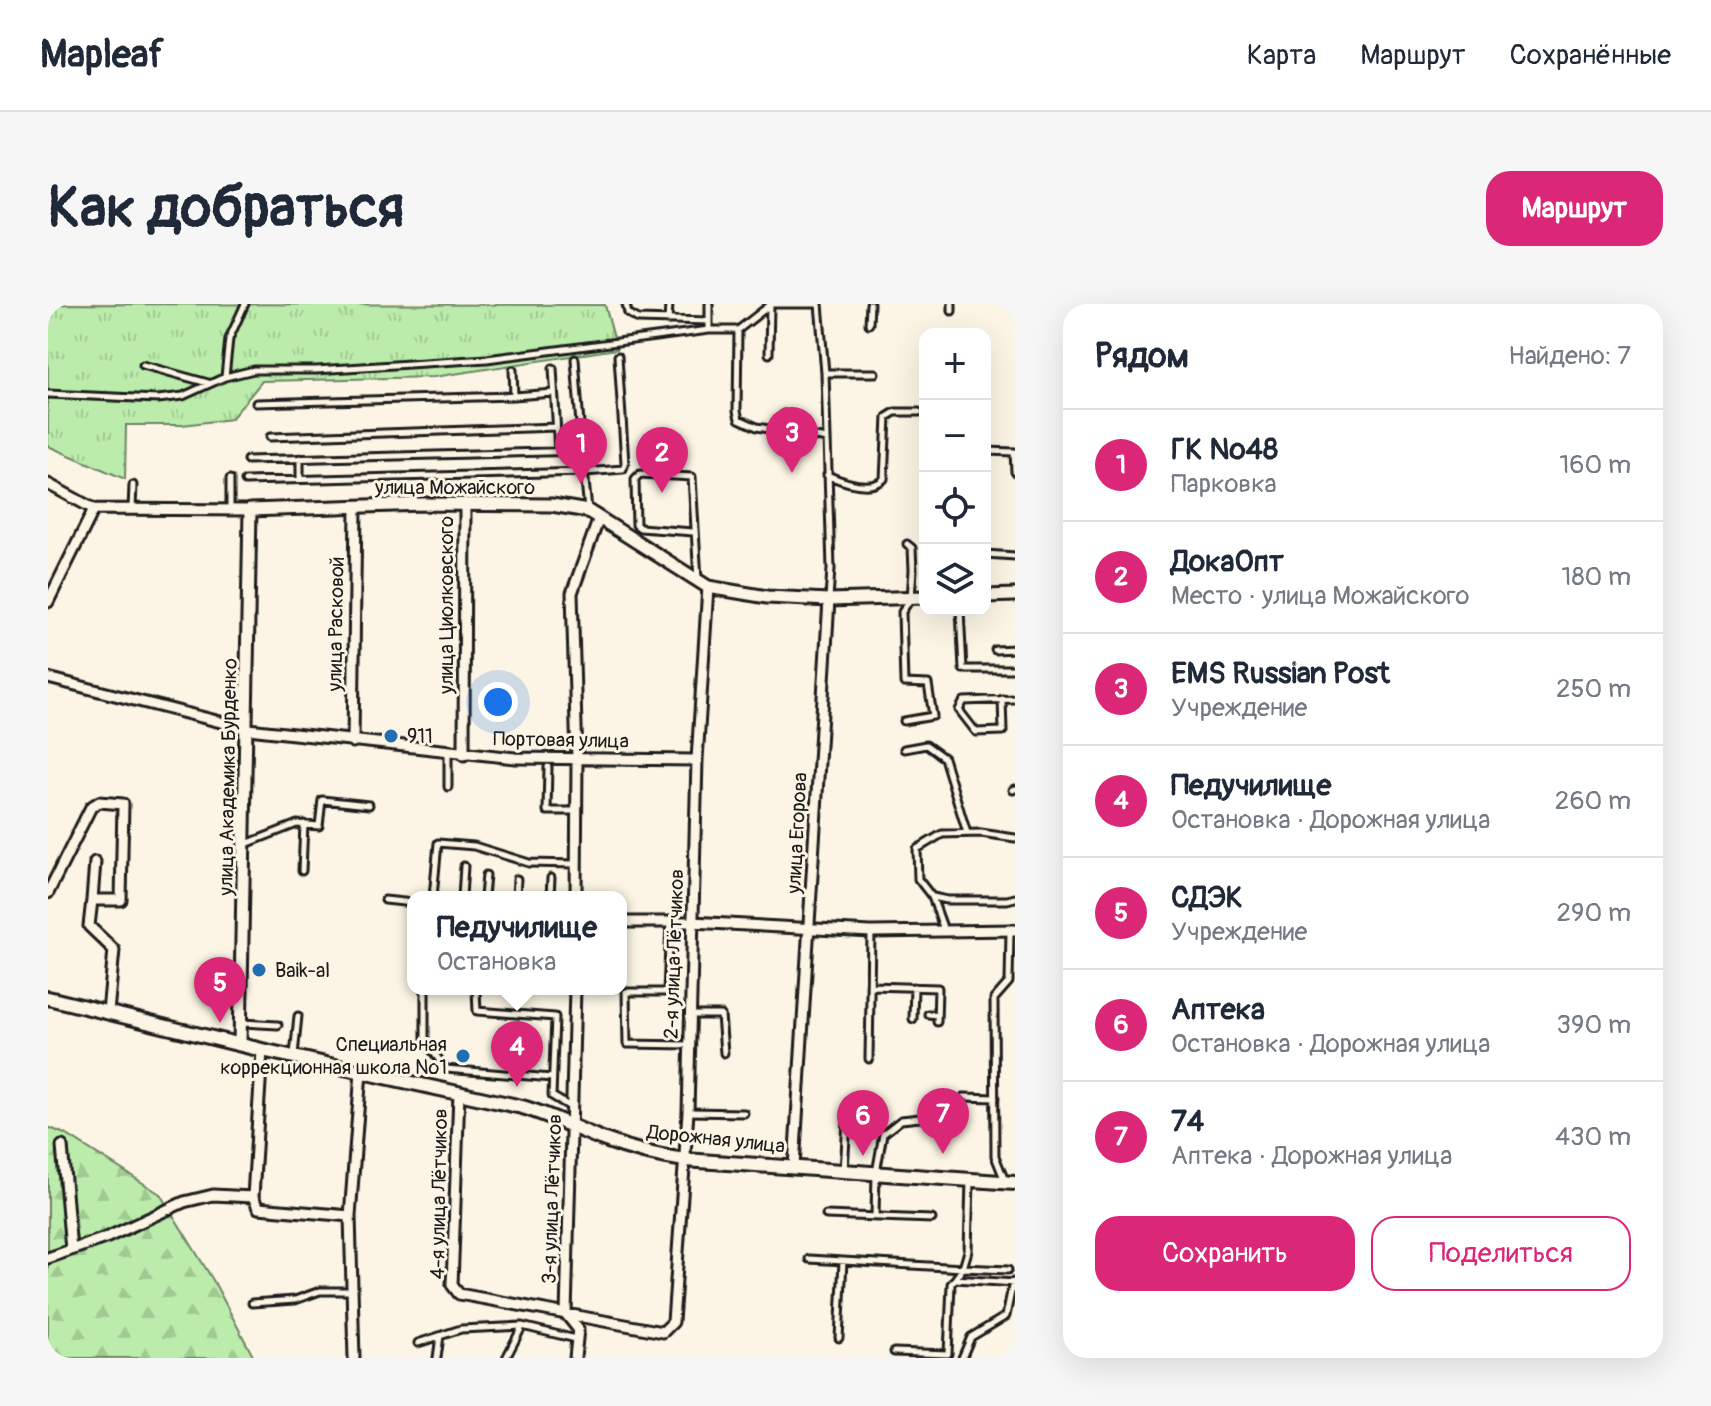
<!DOCTYPE html>
<html lang="ru">
<head>
<meta charset="utf-8">
<style>
	body { margin:0; font-family:Pangolin,sans-serif; background:#f6f6f7; color:#1f2937 }
	.controls { position:absolute; right:24px; top:24px; display:grid; overflow:hidden; border-radius:16px; box-shadow:0 8px 32px #0002 }
	.controls button { width:72px; height:72px; display:grid; place-items:center; padding:0; border:0; border-bottom:2px solid #e0e1e3; background:#fff; color:#1f2937; font:40px sans-serif }
	.you { position:absolute; left:450px; top:398px; width:28px; height:28px; margin:-20px; border:6px solid #fff; border-radius:50%; background:#1a73e8; box-shadow:0 0 0 12px #1a73e833 }
	.badge { display:grid; place-items:center; width:52px; height:52px; border-radius:50%; background:#db2777; color:#fff; font-size:26px; font-weight:700 }
	.pin { position:absolute; translate:-50% -66px; filter:drop-shadow(0 2px 4px #0008) }
	.pin::after { content:''; position:absolute; top:42px; width:28px; height:24px; background:inherit; clip-path:polygon(0 0,100% 0,50% 100%) }
	.popup { position:absolute; left:359px; top:587px; width:220px; height:104px; box-sizing:border-box; display:grid; place-content:center; border-radius:16px; background:#fff; filter:drop-shadow(0 2px 6px #0005); font-size:26px; white-space:nowrap; color:#747a83 }
	.popup b { font-size:30px; color:#1f2937 }
	.popup::after { content:''; position:absolute; left:50%; top:100%; margin-left:-16px; border:16px solid transparent; border-top-color:#fff }
	.list { margin:0; padding:0; list-style:none }
	h2 { display:flex; justify-content:space-between; align-items:center; height:104px; margin:0; padding:0 32px; font-size:34px }
	h2 small { font-size:26px; font-weight:400; color:#747a83 }
	.list li { display:grid; grid-template-columns:52px 1fr auto; gap:24px; align-items:center; box-sizing:border-box; height:112px; padding:0 32px; border-top:2px solid #e0e1e3 }
	.list b { display:block; font-size:30px; white-space:nowrap }
	.list p { margin:0; font-size:26px; white-space:nowrap; color:#747a83 }
	.list em { font-size:26px; font-style:normal; color:#747a83 }
	.actions { display:flex; gap:16px; padding:24px 32px }
	.actions a { flex:1; padding:18px 0; border:2px solid #db2777; border-radius:24px; text-align:center; font-size:28px; color:#db2777 }
	.actions .main { background:#db2777; color:#fff }
	.icon { flex:none; width:44px; height:44px; fill:none; stroke:currentColor; stroke-width:2; stroke-linecap:round; stroke-linejoin:round }
	.map { position:relative; flex:none; width:967px; height:1054px; overflow:hidden; border-radius:24px }
	header { display:flex; align-items:center; gap:48px; box-sizing:border-box; height:112px; padding:0 40px; background:#fff; border-bottom:2px solid #e0e1e3 }
	header strong { font-size:38px }
	nav { display:flex; gap:44px; margin-inline-start:auto; font-size:28px }
	.intro { display:flex; align-items:center; justify-content:space-between; box-sizing:border-box; height:192px; padding:0 48px }
	h1 { margin:0; font-size:56px }
	.button { padding:20px 36px; border-radius:24px; background:#db2777; color:#fff; font-size:28px; font-weight:700 }
	main { display:flex; gap:48px; padding:0 48px }
	aside { flex:1; background:#fff; border-radius:24px; box-shadow:0 8px 32px #0002 }
	.map>svg:first-child { display:block }
	.grass { fill:url(#grass-tufts); stroke:#6c8464; stroke-width:2 }
	.forest { fill:url(#forest-firs); stroke:#6c8464; stroke-width:2 }
	.lines { fill:none; stroke-linecap:round; stroke-linejoin:round }
	.service-casing { stroke:#1c1c1c; stroke-width:11 }
	.minor-casing { stroke:#1c1c1c; stroke-width:15 }
	.tertiary-casing { stroke:#1c1c1c; stroke-width:17 }
	.secondary-casing { stroke:#1c1c1c; stroke-width:18 }
	.service { stroke:#fcf5e5; stroke-width:5 }
	.minor { stroke:#fcf5e5; stroke-width:9 }
	.tertiary { stroke:#fcf5e5; stroke-width:11 }
	.secondary { stroke:#fcf5e5; stroke-width:12 }
	.poi-dot { fill:#1f6fb2; stroke:#fcf5e5; stroke-width:3 }
	.labels { text-anchor:middle; dominant-baseline:central; stroke-width:6; stroke-linejoin:round; paint-order:stroke }
	.street-label { font-size:20px; fill:#1c1c1c; stroke:#fcf5e5 }
	.poi-label { font-size:20px; fill:#1c1c1c; stroke:#fcf5e5; text-anchor:start }
</style>
</head>
<body>
<header>
<strong>Mapleaf</strong>
<nav><a>Карта</a><a>Маршрут</a><a>Сохранённые</a></nav>
</header>
<div class="intro"><h1>Как добраться</h1><a class="button">Маршрут</a></div>
<main>
<div class="map">
<svg width="967" height="1054" viewBox="0 0 967 1054">
	<defs>
		<pattern id="grass-tufts" width="24" height="20" patternUnits="userSpaceOnUse" patternTransform="scale(2)"><rect width="24" height="20" fill="#bcecac"/><path d="M3 7l-1-3M5 7V3M7 7l1-3M15 17l-1-3M17 17v-4M19 17l1-3" fill="none" stroke="#a1ca93"/></pattern>
		<pattern id="forest-firs" width="22" height="20" patternUnits="userSpaceOnUse" patternTransform="scale(2)"><rect width="22" height="20" fill="#bcecac"/><path d="M5 1l3.5 6h-7zM16 11l3.5 6h-7z" fill="#a1ca93"/></pattern>
	</defs>
	<rect width="100%" height="100%" fill="#fcf5e5"/>
	<filter id="ink" filterUnits="userSpaceOnUse"><feTurbulence type="fractalNoise" baseFrequency=".0125" numOctaves="2"/><feDisplacementMap in="SourceGraphic" scale="16" xChannelSelector="R" yChannelSelector="G"/><feConvolveMatrix kernelMatrix="1 2 1 2 8 2 1 2 1" color-interpolation-filters="sRGB"/></filter>
	<g filter="url(#ink)">
		<!-- grass -->
		<path class="grass" d="M0,0L557,1L569,45L386,73L214,77L183,115L134,121H78L77,175L0,142Z"/>
		<!-- forest -->
		<path class="forest" d="M0,823L19,831L112,890L165,976L206,1054H0Z"/>
		<g class="lines">
			<!-- service casing -->
			<g class="service-casing">
				<path id="service" d="M578,0L580,9L590,15L661,17V26
					M661,0V17
					M722,0H769
					M771,0L777,69L783,265L781,295
					M965,0L967,4
					M904,7V0
					M620,17L621,0
					M821,20L822,0
					M690,26L689,107L691,115L709,123L779,135
					M527,55L534,147
					M95,61L160,79
					M505,64L510,147
					M465,66L466,92
					M777,69H827
					M177,73L181,35L197,0
					M0,90L110,95L135,92L177,73L206,66H268L439,55L661,26H690L722,1L721,50
					M208,99L466,92L506,89
					M735,127L736,110
					M222,133L508,123
					M937,147L967,148
					M966,148L967,168
					M252,154V175
					M199,156L534,147L540,206
					M779,171C795,178 822,188 836,175L839,113L847,108H871
					M197,177L537,168L575,165L577,159L570,52
					M182,204V175
					M84,205L85,181
					M645,228L592,224L588,221L587,175L592,170L644,173L650,276
					M937,250L967,252
					M912,306L915,365H967
					M947,346L967,345
					M954,395L955,427L928,428L911,406L916,397L967,395
					M856,417L885,412L880,380L856,379L854,308L863,294L865,266L864,244L859,240
					M856,445L878,441L896,454L919,529
					M400,449V483
					M500,463L499,507H528
					M965,486L967,485
					M198,540L249,520L271,522L274,496L321,501
					M254,567L256,520
					M385,593L390,539L426,542L481,559L527,560
					M414,593L416,562
					M436,593L438,571
					M468,593L469,575
					M502,593L503,574
					M885,593L899,596H959L967,594
					M337,596L365,599
					M622,619L619,688H578L579,740L641,741
					M896,626L884,593L870,575L869,545L894,530L933,529L967,534
					M822,682L890,684L889,718
					M377,685V737L398,765L504,774
					M428,685L429,707L507,713L504,792L524,804
					M880,710L889,711
					M643,711H673L676,749
					M865,715L866,683
					M194,719L230,721
					M246,751L250,712
					M821,755L823,629
					M916,793L947,794
					M641,808L696,809
					M796,867L800,800
					M957,877L947,852L946,695L961,678L962,627
					M778,911L884,915
					M827,912L828,869L835,830L853,816L891,812
					M761,955L915,964L920,947L922,877
					M960,966L915,964L907,975L967,979
					M204,999L247,996L272,987H303
					M791,1034L795,957
					M370,1039L413,1025L474,1022L528,1035
					M846,1048L900,1050L903,980L907,975
					M389,1054L392,1032
					M458,1054L474,1023
					M914,1054L923,1033L958,1012L965,978"/>
			</g>
			<!-- minor casing -->
			<g class="minor-casing">
				<path id="minor" d="M0,180L46,205L202,206
					M0,298L46,205
					M0,374L200,425L467,454L649,456
					M305,438L308,202
					M416,451L417,199
					M0,589L43,503L51,498L75,500L73,596H44L41,622L66,646L60,708
					M528,593L529,456L524,289L551,214
					M44,596L47,558
					M573,618H644L823,628L967,626
					M411,789L404,981L411,990L615,1028L625,1018L640,808L649,456L660,283
					M14,842L23,946
					M746,863L781,296
					M205,893L214,746
					M0,954L60,933L136,898L165,891L205,893L210,904L302,912
					M306,1054L302,912L313,768
					M527,1054L530,1025L518,1010L527,685"/>
			</g>
			<!-- tertiary casing -->
			<g class="tertiary-casing">
				<path id="tertiary" d="M937,292L967,291
					M192,740L202,206L375,200L504,201L540,207L660,283L719,293L781,296L877,293"/>
			</g>
			<!-- secondary casing -->
			<g class="secondary-casing">
				<path id="secondary" d="M0,694L214,746L474,803C503,811 528,825 557,836C583,846 609,852 637,856L967,879"/>
			</g>
			<!-- service -->
			<use href="#service" class="service"/>
			<!-- minor -->
			<use href="#minor" class="minor"/>
			<!-- tertiary -->
			<use href="#tertiary" class="tertiary"/>
			<!-- secondary -->
			<use href="#secondary" class="secondary"/>
		</g>
	</g>
	<!-- markers -->
	<g class="poi-dot">
		<circle cx="343" cy="432" r="8"/>
		<circle cx="211" cy="666" r="8"/>
		<circle cx="415" cy="752" r="8"/>
	</g>
	<g class="labels">
		<!-- street labels -->
		<g class="street-label">
			<text x="407" y="183">улица Можайского</text>
			<text transform="translate(398 301) rotate(-90)">улица Циолковского</text>
			<text transform="translate(288 320) rotate(-89)">улица Расковой</text>
			<text transform="translate(513 436) rotate(1)">Портовая улица</text>
			<text transform="translate(180 473) rotate(-89)">улица Академика Бурденко</text>
			<text transform="translate(749 529) rotate(-87)">улица Егорова</text>
			<text transform="translate(626 650) rotate(-88)">2-я улица Лётчиков</text>
			<text transform="translate(668 835) rotate(6)">Дорожная улица</text>
			<text transform="translate(391 890) rotate(-89)">4-я улица Лётчиков</text>
			<text transform="translate(504 895) rotate(-88)">3-я улица Лётчиков</text>
		</g>
		<!-- poi labels -->
		<g class="poi-label">
			<text x="359" y="432">911</text>
			<text x="227" y="666">Baik-al</text>
			<text x="399" y="740" text-anchor="end">Специальная<tspan x="399" dy="23">коррекционная школа №1</tspan></text>
		</g>
	</g>
</svg>
<div class="controls">
<button>+</button>
<button>−</button>
<button><svg class="icon" aria-label="locate" viewBox="0 0 24 24"><circle cx="12" cy="12" r="6"/><path d="M12 2v4M12 18v4M2 12h4M18 12h4"/></svg></button>
<button><svg class="icon" aria-label="layers" viewBox="0 0 24 24"><path d="M12 4l9 5-9 5-9-5zM3 14l9 5 9-5"/></svg></button>
</div>
<div class="you"></div>
<div class="pin badge" style="left:533px;top:180px">1</div>
<div class="pin badge" style="left:614px;top:189px">2</div>
<div class="pin badge" style="left:744px;top:169px">3</div>
<div class="pin badge" style="left:469px;top:783px">4</div>
<div class="popup"><b>Педучилище</b>Остановка</div>
<div class="pin badge" style="left:172px;top:719px">5</div>
<div class="pin badge" style="left:815px;top:852px">6</div>
<div class="pin badge" style="left:895px;top:850px">7</div>
</div>
<aside>
<h2>Рядом<small>Найдено: 7</small></h2>
<ul class="list">
<li><span class="badge">1</span><div><b>ГК №48</b><p>Парковка</p></div><em>160 m</em></li>
<li><span class="badge">2</span><div><b>ДокаОпт</b><p>Место · улица Можайского</p></div><em>180 m</em></li>
<li><span class="badge">3</span><div><b>EMS Russian Рost</b><p>Учреждение</p></div><em>250 m</em></li>
<li><span class="badge">4</span><div><b>Педучилище</b><p>Остановка · Дорожная улица</p></div><em>260 m</em></li>
<li><span class="badge">5</span><div><b>СДЭК</b><p>Учреждение</p></div><em>290 m</em></li>
<li><span class="badge">6</span><div><b>Аптека</b><p>Остановка · Дорожная улица</p></div><em>390 m</em></li>
<li><span class="badge">7</span><div><b>74</b><p>Аптека · Дорожная улица</p></div><em>430 m</em></li>
</ul>
<div class="actions"><a class="main">Сохранить</a><a>Поделиться</a></div>
</aside>
</main>
</body>
</html>
